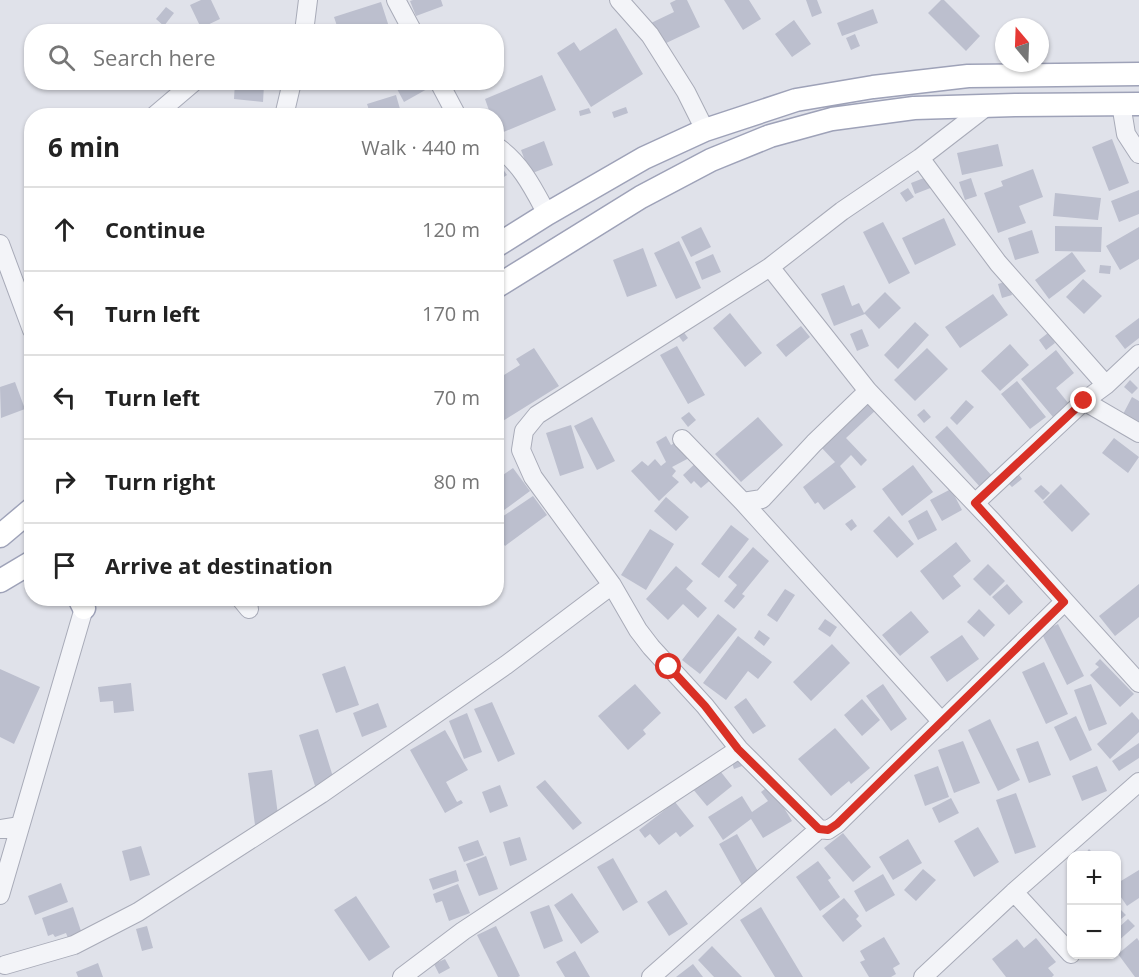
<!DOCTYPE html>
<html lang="en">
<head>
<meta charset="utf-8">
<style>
	body { margin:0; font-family:"Open Sans",sans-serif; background:#f6f6f6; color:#222 }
	.controls { position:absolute; right:18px; bottom:18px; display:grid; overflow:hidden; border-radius:12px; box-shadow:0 2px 4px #0004 }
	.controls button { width:54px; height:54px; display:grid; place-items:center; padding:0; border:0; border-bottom:2px solid #e0e0e0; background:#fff; color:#222; font:30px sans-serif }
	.compass { position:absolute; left:995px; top:18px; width:54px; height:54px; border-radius:50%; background:#fff; box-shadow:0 2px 4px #0004; rotate:341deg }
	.stop { position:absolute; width:18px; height:18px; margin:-14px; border:4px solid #d93025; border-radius:50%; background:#fff }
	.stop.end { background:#d93025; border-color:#fff; box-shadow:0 2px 6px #0008 }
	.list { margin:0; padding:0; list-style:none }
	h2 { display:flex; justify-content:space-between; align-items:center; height:78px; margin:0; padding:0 24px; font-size:26px }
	h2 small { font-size:20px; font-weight:400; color:#767676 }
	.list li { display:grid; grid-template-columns:39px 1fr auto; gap:18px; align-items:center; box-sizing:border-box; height:84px; padding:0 24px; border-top:2px solid #e0e0e0 }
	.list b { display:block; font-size:22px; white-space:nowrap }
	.list em { font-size:20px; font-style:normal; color:#767676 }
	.icon { flex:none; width:33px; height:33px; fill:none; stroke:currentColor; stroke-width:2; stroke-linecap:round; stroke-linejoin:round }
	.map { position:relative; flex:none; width:1139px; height:977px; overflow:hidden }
	.search { position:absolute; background:#fff; box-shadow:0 2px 4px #0004; left:24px; top:24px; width:480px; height:66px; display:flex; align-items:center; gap:15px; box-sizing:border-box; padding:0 21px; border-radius:24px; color:#767676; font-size:22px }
	.panel { position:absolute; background:#fff; box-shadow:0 2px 4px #0004; left:24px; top:108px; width:480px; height:498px; border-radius:24px }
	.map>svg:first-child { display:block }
	.building { fill:#bcbfce }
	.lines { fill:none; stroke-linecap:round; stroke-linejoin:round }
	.minor-casing { stroke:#a8abb8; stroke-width:20 }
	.major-casing { stroke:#9ea2b8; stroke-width:25 }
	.minor { stroke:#f3f4f8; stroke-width:18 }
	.major { stroke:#fff; stroke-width:22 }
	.route { stroke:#d93025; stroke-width:8 }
</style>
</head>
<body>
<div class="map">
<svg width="1139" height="977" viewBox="0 0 1139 977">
	<rect width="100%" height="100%" fill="#e0e2ea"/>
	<!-- building -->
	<path class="building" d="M201,0H211L220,19L201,28L190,5Z
		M413,0H441L443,6L416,16L410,1Z
		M676,0H687L700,27L662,45L651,23L674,12L670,3Z
		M724,0H749L761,19L743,30Z
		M806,0H817L822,13L812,17Z
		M941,0H944L980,36L966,51L928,13Z
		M381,2L390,30L339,32L334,17Z
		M166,7L174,13L164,26L156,19Z
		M873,9L878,23L842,36L837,23Z
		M794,20L811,44L792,57L775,34Z
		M616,28L643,74L591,107L557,53L574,42L580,51Z
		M855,34L860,46L851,50L846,38Z
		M542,75L556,110L499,134L496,127V116H491L485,99Z
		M235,82L264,85L263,102L234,99Z
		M404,82H435L436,84L404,102L396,87Z
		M396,95L402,116H371L367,104Z
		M626,107L628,113L614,118L612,112Z
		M218,108L259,110V116H217Z
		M589,108L591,113L580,116L579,111Z
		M1112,139L1129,183L1109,191L1092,147Z
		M544,141L553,165L530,174L521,150Z
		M998,144L1003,166L962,175L957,153Z
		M496,159L507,175L496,182Z
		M1033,169L1043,197L1019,206L1026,223L998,233L984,193L1003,186L1001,181Z
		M929,176L933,187L915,194L911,183Z
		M971,178L977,196L965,200L959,182Z
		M908,188L914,197L906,202L900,193Z
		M1139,190V214L1119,222L1111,201Z
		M1055,193L1101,198L1098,220L1053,216Z
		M944,218L956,245L915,265L902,238Z
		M883,222L910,273L889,284L863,232Z
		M1055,226L1102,227L1101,252L1055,251Z
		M701,227L711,247L691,257L681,237Z
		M1139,227V259L1120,270L1106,246Z
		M1032,230L1039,253L1015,260L1008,238Z
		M679,241L701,288L676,299L654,253Z
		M643,248L657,286L627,297L613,260Z
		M1072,252L1086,271L1049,299L1035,280Z
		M713,254L721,272L702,280L695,262Z
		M1100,265L1111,266L1110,274L1099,273Z
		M1083,279L1102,296L1084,314L1066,297Z
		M1008,281L1012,295L1002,298L998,284Z
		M844,285L852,306L859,303L864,313L885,292L901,308L879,329L865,314L834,326L821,294Z
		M993,294L1008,315L960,348L945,327Z
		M730,313L762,353L745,367L713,328Z
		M1139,318V338L1125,349L1115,336Z
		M915,322L929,335L898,369L884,355Z
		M801,326L810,337L786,357L776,345Z
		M680,327L688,338L683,342L675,331Z
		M862,329L869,346L857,351L850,334Z
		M1048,333L1055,343L1046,350L1039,340Z
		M1010,344L1029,365L1000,391L981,371Z
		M677,346L705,395L688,404L660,355Z
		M534,348L559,386L498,424L496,421V380L520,365L516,359Z
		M927,348L948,369L915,401L894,380Z
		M1056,350L1074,373L1056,388L1069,404L1053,417L1021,379Z
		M1130,380L1138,388L1132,394L1124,387Z
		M1017,381L1046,417L1030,429L1001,394Z
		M15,382L25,409L1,418L0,387Z
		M1132,397L1139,401V428L1121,418Z
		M966,400L974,407L957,425L950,418Z
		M869,401L877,409L846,438L867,460L861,466L851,455L840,466L856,487L824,510L818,502L815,504L803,487L835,462L820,446Z
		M924,409L931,417L924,423L917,415Z
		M689,412L696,420L688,427L681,418Z
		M592,417L615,461L597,470L574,426Z
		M758,417L783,445L741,482L715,454Z
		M571,425L584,468L560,476L546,433Z
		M947,426L993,477L981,488L935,437Z
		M666,436L671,445L682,439L691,457L672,467L676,471L672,476L679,482L659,501L631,471L642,461L648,466L655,459L661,466L666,462L656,442Z
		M1114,438L1139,457L1128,473L1102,453Z
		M699,460L714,477L701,488L694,481L691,484L683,475Z
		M913,465L933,492L902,516L882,489Z
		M513,468L530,491L496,516V480Z
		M1017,472L1022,479L1012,487L1006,481Z
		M1061,484L1090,514L1072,532L1043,502Z
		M1041,485L1050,493L1043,500L1034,491Z
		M951,489L962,510L942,521L930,500Z
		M533,496L547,515L505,546L496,534V521Z
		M666,497L689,517L676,531L654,511Z
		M927,510L937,530L918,540L908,521Z
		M889,516L914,544L897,558L873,531Z
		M852,519L857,526L851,531L845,524Z
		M731,525L749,539L719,578L701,564Z
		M650,529L674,544L646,590L621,575Z
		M956,542L971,561L953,576L961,586L943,600L920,571Z
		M753,547L769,561L742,594L745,596L734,609L724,601L737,585L728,577Z
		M988,564L1005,581L990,596L973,579Z
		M676,566L693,581L686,589L707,608L698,618L683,604L668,620L646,599Z
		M1007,584L1023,602L1009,615L992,597Z
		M1139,584V617L1115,636L1099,616Z
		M785,589L795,595L777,622L767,615Z
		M979,609L995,625L984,637L967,622Z
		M911,611L929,632L900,656L882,635Z
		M718,614L737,629L700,674L682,660Z
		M825,619L837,627L830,637L818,629Z
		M1058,624L1084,676L1067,685L1041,632Z
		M759,630L770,638L764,646L754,638Z
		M962,635L979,659L947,682L930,657Z
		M738,636L772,662L758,679L748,671L726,700L703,683Z
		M832,644L850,663L811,701L793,682Z
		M1100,659L1134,694L1120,707L1090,675L1099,667L1095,664Z
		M1044,662L1068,714L1046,724L1022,672Z
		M345,666L359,705L336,713L322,674Z
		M0,669L40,687L14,744L0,737Z
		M131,683L134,711L114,713L113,701L100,702L98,687Z
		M635,684L661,713L643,730L646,734L628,750L598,716Z
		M883,684L907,719L891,731L866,696Z
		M1091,684L1107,724L1089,731L1074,690Z
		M746,698L766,726L753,734L734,707Z
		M862,699L880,720L862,736L844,715Z
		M492,702L515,754L498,762L474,709Z
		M378,703L387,727L362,737L353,713Z
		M1132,712L1139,720V732L1110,759L1097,744Z
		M467,713L482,752L464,759L449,721Z
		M1076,716L1092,750L1070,761L1054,727Z
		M990,719L1020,780L998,791L968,730Z
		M835,728L870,768L851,784L849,781L831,796L798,759Z
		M318,729L334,780L315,786L299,735Z
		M445,730L468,770L446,782L457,802L461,800L463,803L445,813L410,750Z
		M963,741L980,783L954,793L938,750Z
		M1038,741L1051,775L1029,783L1016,749Z
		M1139,743V758L1119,771L1112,761Z
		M739,758L742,766L734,769L731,760Z
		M938,766L949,797L925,806L914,775Z
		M1097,766L1107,791L1082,801L1072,776Z
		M717,767L732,786L707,806L692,788Z
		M272,770L279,822L255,825L248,773Z
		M545,780L582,823L573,830L536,787Z
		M500,785L508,806L490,813L482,792Z
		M770,785L792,821L763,838L751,819L723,840L708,817L742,796L752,812L768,801L761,792Z
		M1016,793L1036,847L1015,854L996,800Z
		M951,798L959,813L939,823L932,808Z
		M675,802L694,826L680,837L676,832L659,845L650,834L645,838L639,830Z
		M978,827L999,862L974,877L954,841Z
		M843,833L871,867L853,882L824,848Z
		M737,834L760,875L742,885L719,844Z
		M520,837L527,860L510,866L503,842Z
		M908,839L922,863L893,880L879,857Z
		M478,840L484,855L464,862L458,847Z
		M141,846L150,875L130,881L122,851Z
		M1089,849L1096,856H1086L1085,854Z
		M486,856L498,889L479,896L466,864Z
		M613,858L638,902L623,911L597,867Z
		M818,861L831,878L828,880L840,897L820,911L796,877Z
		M923,869L936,880L916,901L904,890Z
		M456,870L459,881L433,890L429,879Z
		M1139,870V898L1127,906L1116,890V884Z
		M883,874L895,895L866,912L854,891Z
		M61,883L68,902L35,915L28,896Z
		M458,884L470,913L449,921L442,901L436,903L433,894Z
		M666,890L688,924L669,936L647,902Z
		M572,893L599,932L581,944L554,905Z
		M356,896L390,947L369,961L334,910Z
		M844,898L859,916L856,919L862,926L843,942L822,916Z
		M549,905L563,941L544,949L530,912Z
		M1116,905L1126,915L1116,923Z
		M73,907L82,934L68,938L66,933L55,937L53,934L48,936L42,918Z
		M761,907L803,977H775L740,920Z
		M1128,919L1135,926L1116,943V930Z
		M147,926L153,948L142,951L136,929Z
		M496,926L520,976L518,977H498L477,935Z
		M884,937L900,964L893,968L896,974L891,977H869L860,962L865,960L860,951Z
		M1036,938L1056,962L1048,968L1054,975L1052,977H1006L992,959L1017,939L1024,948Z
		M1137,938L1139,941V977H1135L1118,954Z
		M712,946L742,977H714L698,960Z
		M575,951L590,977H565L556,962Z
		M445,959L450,968L439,974L434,964Z
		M98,963L103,977H78L76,972Z
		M693,964L703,977H676Z"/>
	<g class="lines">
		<!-- minor casing -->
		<g class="minor-casing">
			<path id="minor" d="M396,0L413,32
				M619,0L650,35L686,92L705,130
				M304,32L308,0
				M439,82L457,116
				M1121,104L1126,134L1139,154
				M986,107L920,158L842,211L770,267L537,415L524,431L521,450L533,477L612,585L638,630L651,647L705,706L739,749L819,829L828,830L837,824L1064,602
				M154,116L194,82
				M284,116L292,82
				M496,146C521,163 533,188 547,214
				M920,158L998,263L1106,385
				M0,244L32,330
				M770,267L868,391L992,521L1139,683
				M1084,401L1139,433
				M682,439L743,502L762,499L814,443L868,391
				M743,502L942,722
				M975,503L1084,401L1106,385L1139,354
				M240,598L249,609
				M0,829L20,826
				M1014,892L1071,954
				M0,895L84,608V598
				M5,965L74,945L138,912L321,794L506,665L612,585
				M402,977L463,931L739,749
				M651,977L819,829
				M923,977L1014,892L1139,782"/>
		</g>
		<!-- major casing -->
		<g class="major-casing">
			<path id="major" d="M496,246L547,214L644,158L705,130L796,100L873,87L968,76L1139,74
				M496,287L641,197L711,160L770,136L832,119L914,108L1015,105L1139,104
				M0,536L32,509
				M0,581L32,562
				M79,598L84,608"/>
		</g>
		<!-- minor -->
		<use href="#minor" class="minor"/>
		<!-- major -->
		<use href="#major" class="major"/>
	</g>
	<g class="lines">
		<!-- route -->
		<path class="route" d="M669,667L705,706L738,749L819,829L828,830L837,824L1064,602L975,503L1084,401"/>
	</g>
</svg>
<div class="controls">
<button>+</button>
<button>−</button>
</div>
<svg class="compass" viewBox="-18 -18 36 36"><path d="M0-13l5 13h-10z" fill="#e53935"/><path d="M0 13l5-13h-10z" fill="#767676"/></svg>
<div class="stop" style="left:669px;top:667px"></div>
<div class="stop end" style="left:1084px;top:401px"></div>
<div class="search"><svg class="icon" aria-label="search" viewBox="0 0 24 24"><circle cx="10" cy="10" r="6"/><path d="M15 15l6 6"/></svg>Search here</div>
<section class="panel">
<h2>6 min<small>Walk · 440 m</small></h2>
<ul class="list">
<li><svg class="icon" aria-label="ahead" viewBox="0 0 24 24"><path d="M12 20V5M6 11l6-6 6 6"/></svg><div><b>Continue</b></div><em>120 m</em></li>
<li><svg class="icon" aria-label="left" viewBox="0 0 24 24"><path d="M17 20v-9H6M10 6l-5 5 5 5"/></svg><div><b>Turn left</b></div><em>170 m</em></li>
<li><svg class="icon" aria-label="left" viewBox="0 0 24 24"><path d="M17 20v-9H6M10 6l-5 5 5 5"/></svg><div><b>Turn left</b></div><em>70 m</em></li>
<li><svg class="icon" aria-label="right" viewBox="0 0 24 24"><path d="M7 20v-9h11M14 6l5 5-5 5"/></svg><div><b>Turn right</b></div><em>80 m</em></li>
<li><svg class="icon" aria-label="arrive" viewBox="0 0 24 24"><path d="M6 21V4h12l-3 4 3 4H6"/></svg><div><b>Arrive at destination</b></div></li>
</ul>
</section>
</div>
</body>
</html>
